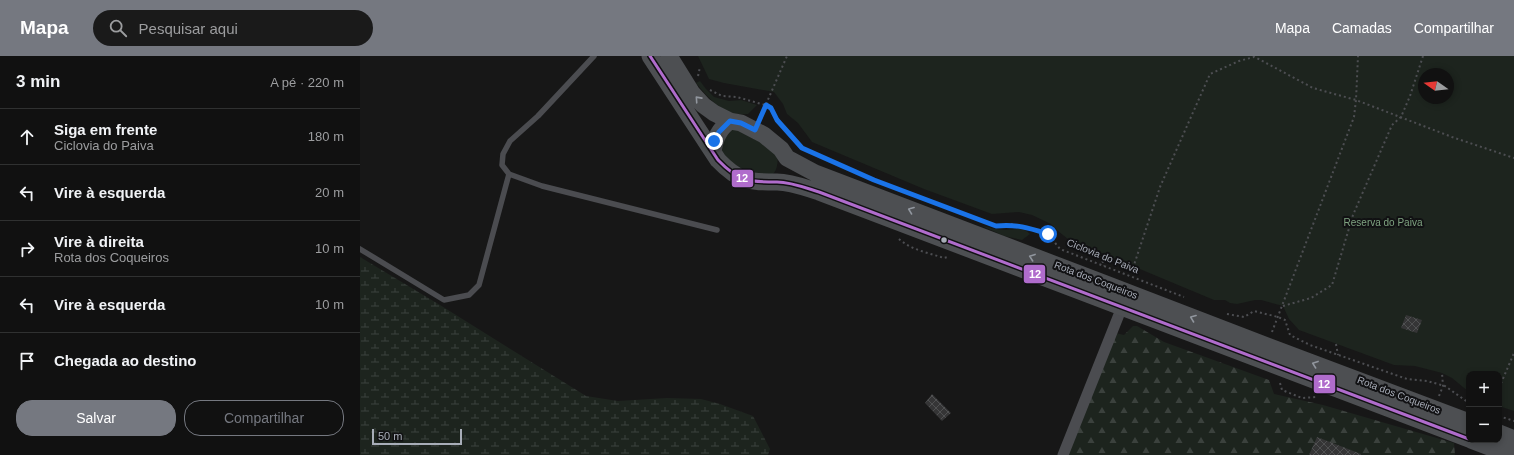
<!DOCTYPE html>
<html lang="pt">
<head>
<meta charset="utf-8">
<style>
	body { margin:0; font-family:Helvetica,sans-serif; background:#1a1a1a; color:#f1f3f6 }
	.controls { position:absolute; right:12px; bottom:12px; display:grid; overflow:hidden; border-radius:8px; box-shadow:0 2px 6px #0003 }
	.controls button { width:36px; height:36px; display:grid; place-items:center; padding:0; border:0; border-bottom:1px solid #303131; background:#111; color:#f1f3f6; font:20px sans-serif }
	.compass { position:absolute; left:1058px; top:12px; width:36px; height:36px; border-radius:50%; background:#111; box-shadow:0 2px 6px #0003; rotate:284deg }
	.scale { position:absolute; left:12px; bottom:10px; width:90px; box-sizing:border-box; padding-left:4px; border:2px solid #a8adb8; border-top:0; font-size:11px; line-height:14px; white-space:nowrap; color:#a8adb8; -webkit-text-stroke:3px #111113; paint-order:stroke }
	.stop { position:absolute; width:12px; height:12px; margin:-9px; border:3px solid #1a73e8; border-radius:50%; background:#fff }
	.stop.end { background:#1a73e8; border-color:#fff; box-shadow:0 1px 4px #0008 }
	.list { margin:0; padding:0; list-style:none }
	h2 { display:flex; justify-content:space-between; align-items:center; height:52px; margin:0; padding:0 16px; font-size:17px }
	h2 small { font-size:13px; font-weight:400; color:#9c9d9f }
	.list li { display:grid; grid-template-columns:26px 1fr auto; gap:12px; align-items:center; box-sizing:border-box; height:56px; padding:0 16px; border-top:1px solid #303131 }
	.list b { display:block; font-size:15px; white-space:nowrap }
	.list p { margin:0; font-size:13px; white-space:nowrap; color:#9c9d9f }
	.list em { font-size:13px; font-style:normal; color:#9c9d9f }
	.actions { display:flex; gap:8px; padding:12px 16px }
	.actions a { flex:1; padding:9px 0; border:1px solid #757880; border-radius:16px; text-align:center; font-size:14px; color:#757880 }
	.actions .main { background:#757880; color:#fff }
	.icon { flex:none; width:22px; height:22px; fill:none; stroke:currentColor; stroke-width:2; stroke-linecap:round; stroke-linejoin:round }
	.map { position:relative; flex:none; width:1154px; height:399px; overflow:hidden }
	header { display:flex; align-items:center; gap:24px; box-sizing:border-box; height:56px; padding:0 20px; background:#757880; color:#fff }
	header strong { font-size:19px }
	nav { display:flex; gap:22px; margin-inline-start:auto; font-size:14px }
	.search { width:280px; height:36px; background:#1a1a1a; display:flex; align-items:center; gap:10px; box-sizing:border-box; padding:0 14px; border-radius:22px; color:#9c9d9f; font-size:15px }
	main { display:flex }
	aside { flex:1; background:#111 }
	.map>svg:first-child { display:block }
	.green { fill:#1d241e; fill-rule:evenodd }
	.forest { fill:url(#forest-firs) }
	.wetland { fill:url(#wetland-marsh) }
	.building { fill:url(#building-cross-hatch) }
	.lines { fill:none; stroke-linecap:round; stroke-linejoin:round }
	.path { stroke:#4d4e52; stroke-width:2; stroke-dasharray:2 3; stroke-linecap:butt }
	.lane { stroke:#4b4c50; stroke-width:5.5 }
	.street { stroke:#4b4c50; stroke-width:11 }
	.primary { stroke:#4d4f52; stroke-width:17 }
	.bus-1-casing { stroke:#111113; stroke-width:6 }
	.bus-1 { stroke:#b06ccc; stroke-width:3 }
	.oneway { stroke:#91969e }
	.route { stroke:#1a73e8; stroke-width:5 }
	.bus-dot { fill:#a8adb8; stroke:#111113; stroke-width:1.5 }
	.labels { text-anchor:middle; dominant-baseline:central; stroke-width:4; stroke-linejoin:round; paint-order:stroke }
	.park-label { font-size:10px; fill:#7fa381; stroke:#111113 }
	.street-label { font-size:10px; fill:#a8adb8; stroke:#111113 }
	.line-badge { stroke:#111113; stroke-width:1.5 }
	.badge-label { font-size:11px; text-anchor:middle; font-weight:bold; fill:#fff }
</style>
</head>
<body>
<header>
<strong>Mapa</strong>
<div class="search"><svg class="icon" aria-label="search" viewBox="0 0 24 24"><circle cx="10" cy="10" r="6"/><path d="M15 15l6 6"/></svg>Pesquisar aqui</div>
<nav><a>Mapa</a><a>Camadas</a><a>Compartilhar</a></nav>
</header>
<main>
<aside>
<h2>3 min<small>A pé · 220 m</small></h2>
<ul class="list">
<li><svg class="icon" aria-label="ahead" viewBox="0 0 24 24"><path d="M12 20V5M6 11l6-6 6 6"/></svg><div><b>Siga em frente</b><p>Ciclovia do Paiva</p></div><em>180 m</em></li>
<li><svg class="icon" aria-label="left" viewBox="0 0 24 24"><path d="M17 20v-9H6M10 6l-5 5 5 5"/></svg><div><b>Vire à esquerda</b></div><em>20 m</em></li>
<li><svg class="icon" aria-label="right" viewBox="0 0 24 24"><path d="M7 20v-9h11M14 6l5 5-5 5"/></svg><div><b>Vire à direita</b><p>Rota dos Coqueiros</p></div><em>10 m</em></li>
<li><svg class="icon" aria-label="left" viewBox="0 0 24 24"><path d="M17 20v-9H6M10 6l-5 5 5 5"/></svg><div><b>Vire à esquerda</b></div><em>10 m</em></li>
<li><svg class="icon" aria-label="arrive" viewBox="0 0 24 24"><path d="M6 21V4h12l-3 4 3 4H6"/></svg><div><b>Chegada ao destino</b></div></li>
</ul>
<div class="actions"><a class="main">Salvar</a><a>Compartilhar</a></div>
</aside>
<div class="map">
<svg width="1154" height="399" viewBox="0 0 1154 399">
	<defs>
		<pattern id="forest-firs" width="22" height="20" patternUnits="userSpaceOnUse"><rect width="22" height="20" fill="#1d241e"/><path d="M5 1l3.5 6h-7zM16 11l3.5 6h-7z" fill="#3b413d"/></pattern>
		<pattern id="wetland-marsh" width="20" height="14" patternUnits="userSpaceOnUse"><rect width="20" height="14" fill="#1d241e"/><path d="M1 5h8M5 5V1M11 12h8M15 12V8" fill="none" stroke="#3b413d"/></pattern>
		<pattern id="building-cross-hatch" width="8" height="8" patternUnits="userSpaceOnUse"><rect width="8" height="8" fill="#353536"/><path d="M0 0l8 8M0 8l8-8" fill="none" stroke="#4f5051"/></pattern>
	</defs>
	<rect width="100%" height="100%" fill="#171717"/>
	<!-- green -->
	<path class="green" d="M338,0H1154V355L1139,350V318H1109V336L1092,322L1082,317L1055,310L1034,309L939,274L929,263L923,250L901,244H895L877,248L870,247L865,244H854L708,183L698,175L691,168L672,159L659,156L632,158L564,133L452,86L438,67L427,58L423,48L414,36L364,27L349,23ZM1064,18H1088V42H1064Z
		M340,25L346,33L354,41L369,45L381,44L397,49L388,58C384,58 380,59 376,58C359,55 346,39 336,27Z
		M371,71L417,95C419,110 417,124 398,122C391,121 374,111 367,107L359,89Z
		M622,170C629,171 637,174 645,174C654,174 663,170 670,178L662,184L644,180Z"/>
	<!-- forest -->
	<path class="forest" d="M773,270H777L804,286L909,324L914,338L963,349L1094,387L1095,399H708L755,277L764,279Z"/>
	<!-- wetland -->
	<path class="wetland" d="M0,201L80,249L226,340L258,345L307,342L341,343L360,348L393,360L410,393L408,399H0Z"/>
	<!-- building -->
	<path class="building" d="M1046,259L1062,264L1057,277L1041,272Z
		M572,338L591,357L582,365L565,347Z
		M957,381L1001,398V399H949Z"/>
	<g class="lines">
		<!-- path -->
		<path class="path" d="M893,0L953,32L996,44L1092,81L1154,102
			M338,20L340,11
			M350,34L362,40L377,41L405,49L411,52L417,64L442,92L497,116
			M400,62L427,0
			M636,170L650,168L666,171L688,178L700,193L824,241
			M539,183C551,194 569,197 584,202L588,201
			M741,200L744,210
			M773,212L800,131L850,18L879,5L894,1
			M923,250L951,242L972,229L993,159L1032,69L1041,61L1050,40L1063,0
			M867,258L884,261L894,255L918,261L925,264L930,279L950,289L1047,323L1067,325L1085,330L1109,347
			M912,276L994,61L996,44L998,0
			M976,288L978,299
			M920,327L922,334L942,342L956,341
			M1139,332L1154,297
			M1079,340L1083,330L1082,317
			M1139,360L1154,365"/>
		<!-- lane -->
		<path class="lane" d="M234,0L178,60L150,85L143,98L142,109L149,118L182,130L357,174
			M0,193L84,244L109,239L119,229L149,118"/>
		<!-- street -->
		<path class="street" d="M703,399L762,251"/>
		<!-- primary -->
		<path class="primary" d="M290,0L358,104C379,126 389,126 417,126C431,126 446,132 459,136L1109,383
			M309,0L332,37L343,49L354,57L370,65L381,67L404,79L421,93L427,102L455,117L738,225L907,290L1109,366
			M353,96C355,82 359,73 370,65
			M1139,377L1154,383
			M1111,384L1150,399"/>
		<!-- bus-1 casing -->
		<g class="bus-1-casing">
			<path id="bus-1" d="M290,0L358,104C379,126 389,126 417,126C431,126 446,132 459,136L1109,383"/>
		</g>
		<!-- bus-1 -->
		<use href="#bus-1" class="bus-1"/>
	</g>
	<!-- one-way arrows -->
	<defs><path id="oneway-chevron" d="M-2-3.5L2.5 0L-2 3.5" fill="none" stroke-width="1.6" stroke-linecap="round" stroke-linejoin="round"/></defs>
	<g class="oneway">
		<use href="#oneway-chevron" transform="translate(338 43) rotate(-132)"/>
		<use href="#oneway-chevron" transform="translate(551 154) rotate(-159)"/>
		<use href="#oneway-chevron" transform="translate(672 201) rotate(-160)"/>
		<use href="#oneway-chevron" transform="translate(833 262) rotate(-159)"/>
		<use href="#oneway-chevron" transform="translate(955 308) rotate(-160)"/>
	</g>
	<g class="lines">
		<!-- route -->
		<path class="route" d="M354,85L359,76L370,65L381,67L395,74L406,49L411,52L417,64L442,92L514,124L636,170C657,168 669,172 688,178"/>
	</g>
	<!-- markers -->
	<circle class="bus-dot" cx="584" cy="184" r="3.5"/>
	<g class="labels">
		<!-- park labels -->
		<g class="park-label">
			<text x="1023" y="166">Reserva do Paiva</text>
		</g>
		<!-- street labels -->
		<g class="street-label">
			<text transform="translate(743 200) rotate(22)">Ciclovia do Paiva</text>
			<text transform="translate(736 224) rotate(21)">Rota dos Coqueiros</text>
			<text transform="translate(1039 339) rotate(21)">Rota dos Coqueiros</text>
		</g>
	</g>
	<g class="line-badge">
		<rect x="371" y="113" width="23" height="19" rx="4" fill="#b06ccc"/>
		<rect x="663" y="208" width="23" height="20" rx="4" fill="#b06ccc"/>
		<rect x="953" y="318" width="23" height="20" rx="4" fill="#b06ccc"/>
	</g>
	<g class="badge-label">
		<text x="382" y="126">12</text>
		<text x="675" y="222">12</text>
		<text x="964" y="332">12</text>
	</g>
</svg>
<div class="controls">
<button>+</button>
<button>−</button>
</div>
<svg class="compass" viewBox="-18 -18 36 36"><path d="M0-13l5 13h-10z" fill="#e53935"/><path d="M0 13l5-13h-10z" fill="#9c9d9f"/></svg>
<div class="scale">50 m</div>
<div class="stop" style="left:688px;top:178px"></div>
<div class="stop end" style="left:354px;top:85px"></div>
</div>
</main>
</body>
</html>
